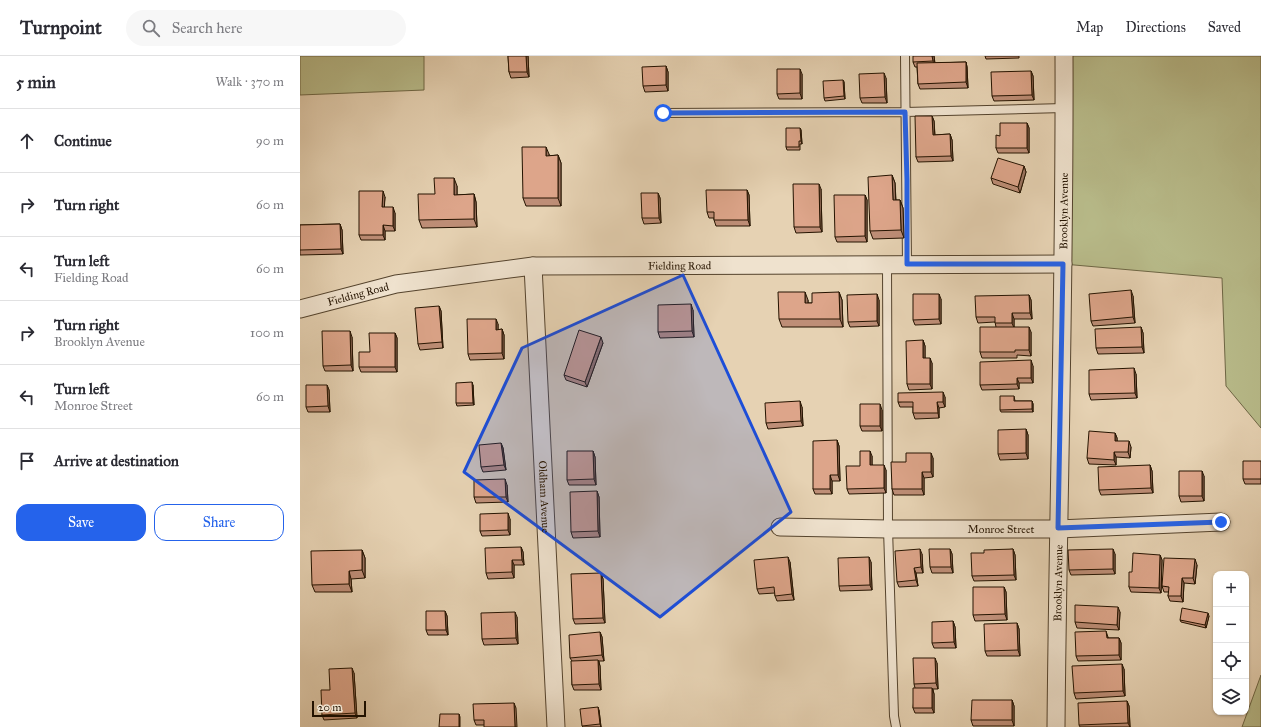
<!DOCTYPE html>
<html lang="en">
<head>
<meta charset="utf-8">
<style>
	body { margin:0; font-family:"IM FELL Great Primer",serif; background:#f7f7f7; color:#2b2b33 }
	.controls { position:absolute; right:12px; bottom:12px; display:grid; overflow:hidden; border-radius:8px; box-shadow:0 1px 3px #0004 }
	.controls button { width:36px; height:36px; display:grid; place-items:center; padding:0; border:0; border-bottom:1px solid #e1e1e2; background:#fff; color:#2b2b33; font:20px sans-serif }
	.scale { position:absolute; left:12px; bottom:10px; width:54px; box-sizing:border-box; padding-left:4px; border:2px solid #241300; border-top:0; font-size:11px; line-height:14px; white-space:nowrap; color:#241300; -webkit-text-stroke:3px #efe2ce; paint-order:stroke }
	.stop { position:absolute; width:12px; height:12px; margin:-9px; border:3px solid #2563eb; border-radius:50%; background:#fff }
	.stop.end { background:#2563eb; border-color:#fff; box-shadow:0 1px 4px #0008 }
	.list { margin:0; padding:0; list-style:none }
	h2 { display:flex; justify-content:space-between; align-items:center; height:52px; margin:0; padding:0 16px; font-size:17px }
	h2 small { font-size:13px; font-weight:400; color:#7c7c81 }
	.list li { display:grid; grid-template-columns:26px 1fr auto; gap:12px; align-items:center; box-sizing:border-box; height:64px; padding:0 16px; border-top:1px solid #e1e1e2 }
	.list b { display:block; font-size:15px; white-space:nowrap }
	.list p { margin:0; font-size:13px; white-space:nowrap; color:#7c7c81 }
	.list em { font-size:13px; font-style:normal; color:#7c7c81 }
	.actions { display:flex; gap:8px; padding:12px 16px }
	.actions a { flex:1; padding:9px 0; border:1px solid #2563eb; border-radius:12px; text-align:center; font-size:14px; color:#2563eb }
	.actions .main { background:#2563eb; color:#fff }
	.icon { flex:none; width:22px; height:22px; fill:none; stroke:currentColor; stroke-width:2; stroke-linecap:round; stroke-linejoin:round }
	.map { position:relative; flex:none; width:961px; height:671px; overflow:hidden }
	header { display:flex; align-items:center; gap:24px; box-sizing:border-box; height:56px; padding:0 20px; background:#fff; border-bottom:1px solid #e1e1e2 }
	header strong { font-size:19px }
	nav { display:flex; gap:22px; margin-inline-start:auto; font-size:14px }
	.search { width:280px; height:36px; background:#f7f7f7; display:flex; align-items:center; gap:10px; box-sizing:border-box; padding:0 14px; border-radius:22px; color:#7c7c81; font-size:15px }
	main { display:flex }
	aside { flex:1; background:#fff }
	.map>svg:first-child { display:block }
	.green { fill:#b8bb8a; stroke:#6e6745 }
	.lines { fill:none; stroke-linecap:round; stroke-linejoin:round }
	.service-casing { stroke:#54432d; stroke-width:10 }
	.minor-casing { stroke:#54432d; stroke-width:19 }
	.service { stroke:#efe2ce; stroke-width:8 }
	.minor { stroke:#efe2ce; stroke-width:17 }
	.wall { fill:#be8e77; stroke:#241300 }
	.shaded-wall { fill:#9b7461; stroke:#241300 }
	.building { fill:#dda58a; stroke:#241300 }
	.route { stroke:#2563eb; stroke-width:5 }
	.marked { fill:#1d4ed8; fill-opacity:0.2; stroke:#1d4ed8; stroke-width:3; stroke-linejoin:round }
	.labels { text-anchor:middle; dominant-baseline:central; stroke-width:3; stroke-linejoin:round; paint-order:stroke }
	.street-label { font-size:11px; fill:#241300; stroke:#efe2ce }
</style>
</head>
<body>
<header>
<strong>Turnpoint</strong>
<div class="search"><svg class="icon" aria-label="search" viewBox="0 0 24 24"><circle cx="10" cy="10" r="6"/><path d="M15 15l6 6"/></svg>Search here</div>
<nav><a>Map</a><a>Directions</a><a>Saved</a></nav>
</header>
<main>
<aside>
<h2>5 min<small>Walk · 370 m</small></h2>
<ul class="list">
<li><svg class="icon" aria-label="ahead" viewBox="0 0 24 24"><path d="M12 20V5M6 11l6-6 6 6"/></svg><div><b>Continue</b></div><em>90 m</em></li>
<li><svg class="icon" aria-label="right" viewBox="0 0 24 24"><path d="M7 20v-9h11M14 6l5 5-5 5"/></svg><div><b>Turn right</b></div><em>60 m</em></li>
<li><svg class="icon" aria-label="left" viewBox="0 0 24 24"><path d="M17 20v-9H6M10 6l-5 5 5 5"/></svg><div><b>Turn left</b><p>Fielding Road</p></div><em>60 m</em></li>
<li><svg class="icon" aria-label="right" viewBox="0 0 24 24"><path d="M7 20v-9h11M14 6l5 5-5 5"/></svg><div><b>Turn right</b><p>Brooklyn Avenue</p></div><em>100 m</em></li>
<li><svg class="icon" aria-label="left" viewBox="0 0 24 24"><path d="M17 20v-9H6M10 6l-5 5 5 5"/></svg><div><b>Turn left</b><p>Monroe Street</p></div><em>60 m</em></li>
<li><svg class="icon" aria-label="arrive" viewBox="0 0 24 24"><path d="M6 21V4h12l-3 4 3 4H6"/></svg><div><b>Arrive at destination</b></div></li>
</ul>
<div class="actions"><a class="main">Save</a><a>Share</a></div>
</aside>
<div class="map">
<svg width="961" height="671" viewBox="0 0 961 671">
	<rect width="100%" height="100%" fill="#e6d2b3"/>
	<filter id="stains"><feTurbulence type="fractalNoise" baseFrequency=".005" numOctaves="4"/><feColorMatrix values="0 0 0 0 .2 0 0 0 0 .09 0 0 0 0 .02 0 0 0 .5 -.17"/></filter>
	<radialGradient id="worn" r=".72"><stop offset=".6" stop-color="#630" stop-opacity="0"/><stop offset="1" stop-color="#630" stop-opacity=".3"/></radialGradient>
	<!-- green -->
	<path class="green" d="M0,0H124V34L0,39Z
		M764,0H961V372L926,330L922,222L763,208Z
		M961,619V671H942Z"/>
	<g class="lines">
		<!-- service casing -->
		<g class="service-casing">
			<path id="service" d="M605,0L607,208
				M363,57L605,56L764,52
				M587,208L588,473L594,660L596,671"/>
		</g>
		<!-- minor casing -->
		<g class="minor-casing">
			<g id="minor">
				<path id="s1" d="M233,210L256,671"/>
				<path id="s2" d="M0,253L96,228L233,210L763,208"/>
				<path id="s3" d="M480,471L588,473H758L921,466"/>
				<path id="s4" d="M756,671C758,447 765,224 764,0"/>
			</g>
		</g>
		<!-- service -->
		<use href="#service" class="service"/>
		<!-- minor -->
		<use href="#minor" class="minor"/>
	</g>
	<!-- wall -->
	<path class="wall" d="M208,0H228L229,21L211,22L209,16Z
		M634,0L635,7L666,6L667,11L668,32L620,33L618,28L617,11H615L613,6Z
		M685,0H719V2L686,3Z
		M366,10L368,16V35L345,36L343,30Z
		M731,15L733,20L734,44L694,45L692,40Z
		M502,18V43H479L477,38Z
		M586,22L587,47H562L560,42Z
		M543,24L544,26L545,43L525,45L524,42Z
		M632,60L634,65L635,79L650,78L652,84L653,105L618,106L616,101Z
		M727,67L729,72V97H698L696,92L700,80Z
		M500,72L501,74L502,88H500V94H487L486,91Z
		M249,98V100L258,99L261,107V150H226L223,142Z
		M724,110L726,116L720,137L693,128L691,122Z
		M592,119L595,127L596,144H600L603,152L604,182L573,183L570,175Z
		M157,130V139L174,138L176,146L177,171L122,172L119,164L135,138Z
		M521,133L522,176L496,177L494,171Z
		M447,134L449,139L450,170H416L414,164V162H409L407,156Z
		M358,137L360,142L361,167L344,168L342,162Z
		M565,139L567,144V186H537L535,181Z
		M85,141L84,151L95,157V175H85V184H61L59,179Z
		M40,168L42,174L43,198L0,199V169Z
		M539,236L542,244L543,271H482L479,263L508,244V247H512Z
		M729,239L731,244L732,263H714V271L731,276V300L717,299V302H682L680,296L696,271L695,266L678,267L676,261Z
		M833,240L835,267L793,270L791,265Z
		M641,243V268L615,269L613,264Z
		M579,244V270L550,271L548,266Z
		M139,250L141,255L143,292L120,294L118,288Z
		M393,254L394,281L360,282L358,276Z
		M198,268V274L202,273L204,279V303L170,304L168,298Z
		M841,271L843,277L844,297L798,298L796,292Z
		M95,277L97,282V316H61L59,311Z
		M52,281L53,315H25L23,310Z
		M623,284L625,290V302L632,307V333L609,334L607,328Z
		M303,287L287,331L266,324L264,319Z
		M733,310V327H719V333L682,334L680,329Z
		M836,318L837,342L791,344L789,338Z
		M27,329L29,334L30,356H8L6,351Z
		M173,329L174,349L157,350L156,347Z
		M714,340L715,345H732L733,348V356H701L700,354Z
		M645,341V351L639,352V362L615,363L613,357V351H600L598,346Z
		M502,351L503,370L468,373L466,367Z
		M582,354V375H562L560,370Z
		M726,373L728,379V403L700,404L698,398Z
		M815,377L817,382V385L831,391L830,402L816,401V409L789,408L787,402Z
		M537,384L539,390L540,425H532V438H515L513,433Z
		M201,387L203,392L206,414L183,416L181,411Z
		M293,395L295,401L296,429H269L267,424Z
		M572,400V409L586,414V437L549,438L547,433L560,410Z
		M633,402V421L624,422V439H594L592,433L606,406Z
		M961,405V428H945L943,423Z
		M850,409L852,415L853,437L801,439L799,434Z
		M904,420V445L881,446L879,440Z
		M207,429L208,446L176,447L174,441Z
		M297,435L299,441L300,481L273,482L271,476Z
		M210,463V479L182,480L180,475Z
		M221,491L223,496L224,509H214V522L188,523L186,517Z
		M650,493L652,498L653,517H632L630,511Z
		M713,493L715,499L716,524L674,525L672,520L684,497Z
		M62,494L65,502V522L51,523L52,536H15L12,529Z
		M622,498L623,517H616L618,530L599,531L597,526Z
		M815,498V518L771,519L769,514Z
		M860,499L862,504L861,537L831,536L829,531L832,516Z
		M490,506L494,544L477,545L475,540V537L459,538L457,533Z
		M571,506L572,534L540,535L539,530Z
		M897,509L895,528L884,527L883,546L870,545L868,540L869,536H864L862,530Z
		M301,517L303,523L305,567L275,568L273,563Z
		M704,531L706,536L707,564L675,565L673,559Z
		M145,555L147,560L148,579H128L126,574Z
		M820,556L819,574L777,572L775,566Z
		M909,560L906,572L881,566L880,564Z
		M217,561L218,588L184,589L182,583Z
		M653,565L655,571L656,592H634L632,587Z
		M717,567L719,573L720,600H687L685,595Z
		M300,576L302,581L304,605H299L300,610L301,634H274L272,629V605L270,602Z
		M808,581V582H819L821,587V604L778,605L776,600Z
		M637,607L638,633H633L634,638V657H615L613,652L615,632L614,628Z
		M824,613L825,640L776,643L774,637Z
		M54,617L57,662L24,664L22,659L30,634Z
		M712,644L714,650V670H673L671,664Z
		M827,645L829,650L830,671H780L779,669Z
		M216,652L184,669H176L174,664Z
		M299,654L301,671H283L282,670Z"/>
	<!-- shaded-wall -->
	<path class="shaded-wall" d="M226,0H228L229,21L227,16Z
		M632,0H634L635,10L633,5Z
		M666,6L667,11L668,32L666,26Z
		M366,10L368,16V35L366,29Z
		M500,13L502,18V43L500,37Z
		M731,15L733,20L734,44L732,39Z
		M584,17L586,22L587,47L585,41Z
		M543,24L544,26L545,43L544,40Z
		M632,60L634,65L635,84L633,79Z
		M727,67L729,72V97L727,92Z
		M500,72L501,74L502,88L501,85Z
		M650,78L652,84L653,105L651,100Z
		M246,91L249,98V108L246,100Z
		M258,99L261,107V150L258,142Z
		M724,110L726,116L720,137L718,131Z
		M592,119L595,127L596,152L593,144Z
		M154,122L157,130V147L154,139Z
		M519,128L521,133L522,176L520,171Z
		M447,134L449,139L450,170L448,164Z
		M83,135L85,141L84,157L82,151Z
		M358,137L360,142L361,167L359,162Z
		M174,138L176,146L177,171L174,163Z
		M565,139L567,144V186L565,180Z
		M600,144L603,152L604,182L601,174Z
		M93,151L95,157V175L93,170Z
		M40,168L42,174L43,198L41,193Z
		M83,169L85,175V184L83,179Z
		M831,234L833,240L835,267L833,261Z
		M505,236L508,244V255L505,247Z
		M539,236L542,244L543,271L540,263Z
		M577,238L579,244V270L577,265Z
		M639,238L641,243V268L639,263Z
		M729,239L731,244L732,263L730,257Z
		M391,248L393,254L394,281L392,275Z
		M139,250L141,255L143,292L142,286Z
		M712,257L714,263V272L712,267Z
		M196,263L198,268V279L196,274Z
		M729,271L731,276V300L729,294Z
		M841,271L843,277L844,297L842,291Z
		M202,273L204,279V303L202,297Z
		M50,275L52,281L53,315L51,309Z
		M95,277L97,282V316L95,311Z
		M301,281L303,287L287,331L285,326Z
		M623,284L625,290V307L623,302Z
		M630,302L632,307V333L630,328Z
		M731,304L733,310V327L731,322Z
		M834,312L836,318L837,342L835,337Z
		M717,322L719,327V333L717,328Z
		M172,326L173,329L174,349L173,347Z
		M27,329L29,334L30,356L28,350Z
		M643,336L645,341V351L643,346Z
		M500,345L502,351L503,370L501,365Z
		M732,345L733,348V356L732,353Z
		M637,346L639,352V362L638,357Z
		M580,348L582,354V375L580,370Z
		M726,373L728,379V403L726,397Z
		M815,377L817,382V390L815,385Z
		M537,384L539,390L540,425L538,419Z
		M829,385L831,391L830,402L828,396Z
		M201,387L203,392L206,414L204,409Z
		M293,395L295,401L296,429L294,423Z
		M570,395L572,400V414L570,409Z
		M814,396L816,401V409L814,404Z
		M631,397L633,402V421L631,416Z
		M584,409L586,414V437L584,432Z
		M850,409L852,415L853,437L851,432Z
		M902,415L904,420V445L902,440Z
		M622,416L624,422V439L622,433Z
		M530,419L532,425V438L530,433Z
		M205,423L207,429L208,446L206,441Z
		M297,435L299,441L300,481L298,475Z
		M208,457L210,463V479L208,474Z
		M221,491L223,496L224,509L222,504Z
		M620,493L622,498L623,517L621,511Z
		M650,493L652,498L653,517L651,511Z
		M713,493L715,499L716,524L714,519Z
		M813,493L815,498V518L813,513Z
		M62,494L65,502V522L62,514Z
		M860,499L862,504L861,537L859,532Z
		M488,501L490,506L494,544L492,538Z
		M569,501L571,506L572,534L570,529Z
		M895,503L897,509L895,528L893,522Z
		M212,504L214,509V522L212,516Z
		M614,512L616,517L618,530L616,524Z
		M49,515L51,523L52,536L49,528Z
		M301,517L303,523L305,567L303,562Z
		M882,522L884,527L883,546L881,540Z
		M704,531L706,536L707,564L705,558Z
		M818,551L820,556L819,574L817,569Z
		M145,555L147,560L148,579L146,574Z
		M215,556L217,561L218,588L216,582Z
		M908,557L909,560L906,572L905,569Z
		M653,565L655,571L656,592L654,586Z
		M717,567L719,573L720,600L718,594Z
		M806,575L808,581L809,588L807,582Z
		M300,576L302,581L304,605L302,599Z
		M819,582L821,587V604L819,599Z
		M635,602L637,607L638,633L636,627Z
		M298,604L300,610L301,634L299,628Z
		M822,608L824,613L825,640L823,635Z
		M52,612L54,617L57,662L55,657Z
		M632,632L634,638V657L632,652Z
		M712,644L714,650V670L712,664Z
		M827,645L829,650L830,671L828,667Z
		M214,647L216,652L217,671H215Z
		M298,651L299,654L301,671L300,668Z
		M159,658L160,661V671H159Z"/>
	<!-- building -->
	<path class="building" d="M208,0H226L227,16H209Z
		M613,0H632L633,5L613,6Z
		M666,6V26L618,28L617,7Z
		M366,10V29L343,30L342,11Z
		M477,13H500V37L477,38Z
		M731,15L732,39L692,40L691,16Z
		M584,17L585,41L560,42L559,18Z
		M543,24L544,40L524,42L523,25Z
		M615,60H632L633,79L650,78L651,100L616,101Z
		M700,67H727V92H696V79L700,80Z
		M486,72H500L501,85H499V91H486Z
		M222,91H246V100L258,99V142H223Z
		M698,102L724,110L718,131L691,122Z
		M592,119L593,144H600L601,174L570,175L568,121Z
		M134,122H154V139L174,138V163L119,164L118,138H135Z
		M493,128H519L520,171H494Z
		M406,134H447L448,164H414V156H407Z
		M59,135H83L82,151H93V170L83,169V179H59Z
		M341,137H358L359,162H342Z
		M534,139H565V180L535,181Z
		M40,168L41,193L0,194V169Z
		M831,234L833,261L791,265L789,238Z
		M478,236H505V247H512V237L539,236L540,263H479Z
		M577,238V265L548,266L547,239Z
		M613,238H639V263L613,264Z
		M729,239L730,257H712V267H695V261H676L675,240Z
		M391,248L392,275L358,276V249Z
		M139,250L142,286L118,288L115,252Z
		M167,263H196V274L202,273V297L168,298Z
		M680,271H729V294H715V296H680Z
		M841,271L842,291L796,292L795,273Z
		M279,274L301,281L285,326L264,319Z
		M22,275H50L51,309L23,310Z
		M69,277H95V311H59V296H70Z
		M623,284V302H630V328H607L606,285Z
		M731,304V322H717V328L680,329V306Z
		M834,312L835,337L789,338V314Z
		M172,326L173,347H156V327Z
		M6,329H27L28,350L6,351Z
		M643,336V346H637L638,357H613V346H598V337Z
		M700,340H714V345H732V353L700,354Z
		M500,345L501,365L466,367L465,347Z
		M560,348H580V370H560Z
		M726,373V397L698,398V374Z
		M789,375L815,377V385H829L828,396H814V404L787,402Z
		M537,384L538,419H530V433H513V385Z
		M201,387L204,409L181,411L179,389Z
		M267,395H293L294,423L267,424Z
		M560,395H570V409H584V432L547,433L546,410H560Z
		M606,397H631V416H622V433H592L591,406H606Z
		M943,405H961V423H943Z
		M850,409L851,432L799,434L798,411Z
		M879,415H902V440H879Z
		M205,423L206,441H174V424Z
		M297,435L298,475L271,476L270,436Z
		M208,457V474L180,475V458Z
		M221,491L222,504H212V516L186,517L185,492Z
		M620,493L621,511L614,512L616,524L597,526L595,495Z
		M629,493H650L651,511H630Z
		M713,493L714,519L672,520L671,497H684V494Z
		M813,493V513L769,514L768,494Z
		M62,494V514L49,515V528L12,529L11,495Z
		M833,497L860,499L859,532L829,531V516H832Z
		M488,501L492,538L475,540L474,531L457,533L454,504Z
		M569,501L570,529L539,530L538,502Z
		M864,502L895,503L893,522H882L881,540H868L869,531L862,530Z
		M301,517L303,562L273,563L271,518Z
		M673,531H704L705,558L673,559Z
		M775,549L818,551L817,569L775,566Z
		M882,552L908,557L905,569L880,564Z
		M126,555H145L146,574H126Z
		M215,556L216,582L182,583L181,557Z
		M653,565L654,586L632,587V566Z
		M717,567L718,594L685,595L684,568Z
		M806,575L807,582H819V599L776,600L775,576Z
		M300,576L302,599L270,602L269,579Z
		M613,602H635L636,627L614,628Z
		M298,604L299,628L272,629L271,605Z
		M822,608L823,635L774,637L772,610Z
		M52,612L55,657L22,659L21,634H30L29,613Z
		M613,632H632V652H613Z
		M672,644H712V664H671Z
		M827,645L828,667L779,669L778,647Z
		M214,647L215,671H184V664H174L173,648Z
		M298,651L300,668L282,670L280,653Z
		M140,658H159V671H139Z"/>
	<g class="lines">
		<!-- route -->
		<path class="route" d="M363,57L605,56L607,124V208H763L758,472L921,466"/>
	</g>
	<!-- marked area -->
	<path class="marked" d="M383,219L491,456L360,561L164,416L222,292Z"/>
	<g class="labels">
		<!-- street labels -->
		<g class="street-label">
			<text stroke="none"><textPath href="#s4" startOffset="516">Brooklyn Avenue</textPath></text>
			<text stroke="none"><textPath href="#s2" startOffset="384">Fielding Road</textPath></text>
			<text stroke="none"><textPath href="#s2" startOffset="60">Fielding Road</textPath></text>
			<text stroke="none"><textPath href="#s1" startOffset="231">Oldham Avenue</textPath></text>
			<text stroke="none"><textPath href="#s3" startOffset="221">Monroe Street</textPath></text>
			<text stroke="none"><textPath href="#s4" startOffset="144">Brooklyn Avenue</textPath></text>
		</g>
	</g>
	<rect width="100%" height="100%" filter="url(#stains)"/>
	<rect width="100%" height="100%" fill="url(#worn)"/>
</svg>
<div class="controls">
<button>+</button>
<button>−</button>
<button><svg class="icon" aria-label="locate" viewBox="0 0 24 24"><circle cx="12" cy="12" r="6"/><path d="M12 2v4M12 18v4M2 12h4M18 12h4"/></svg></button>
<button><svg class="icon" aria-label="layers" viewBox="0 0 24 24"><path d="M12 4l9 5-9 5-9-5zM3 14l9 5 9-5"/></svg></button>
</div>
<div class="scale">20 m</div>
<div class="stop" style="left:363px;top:57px"></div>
<div class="stop end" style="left:921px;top:466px"></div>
</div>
</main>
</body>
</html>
